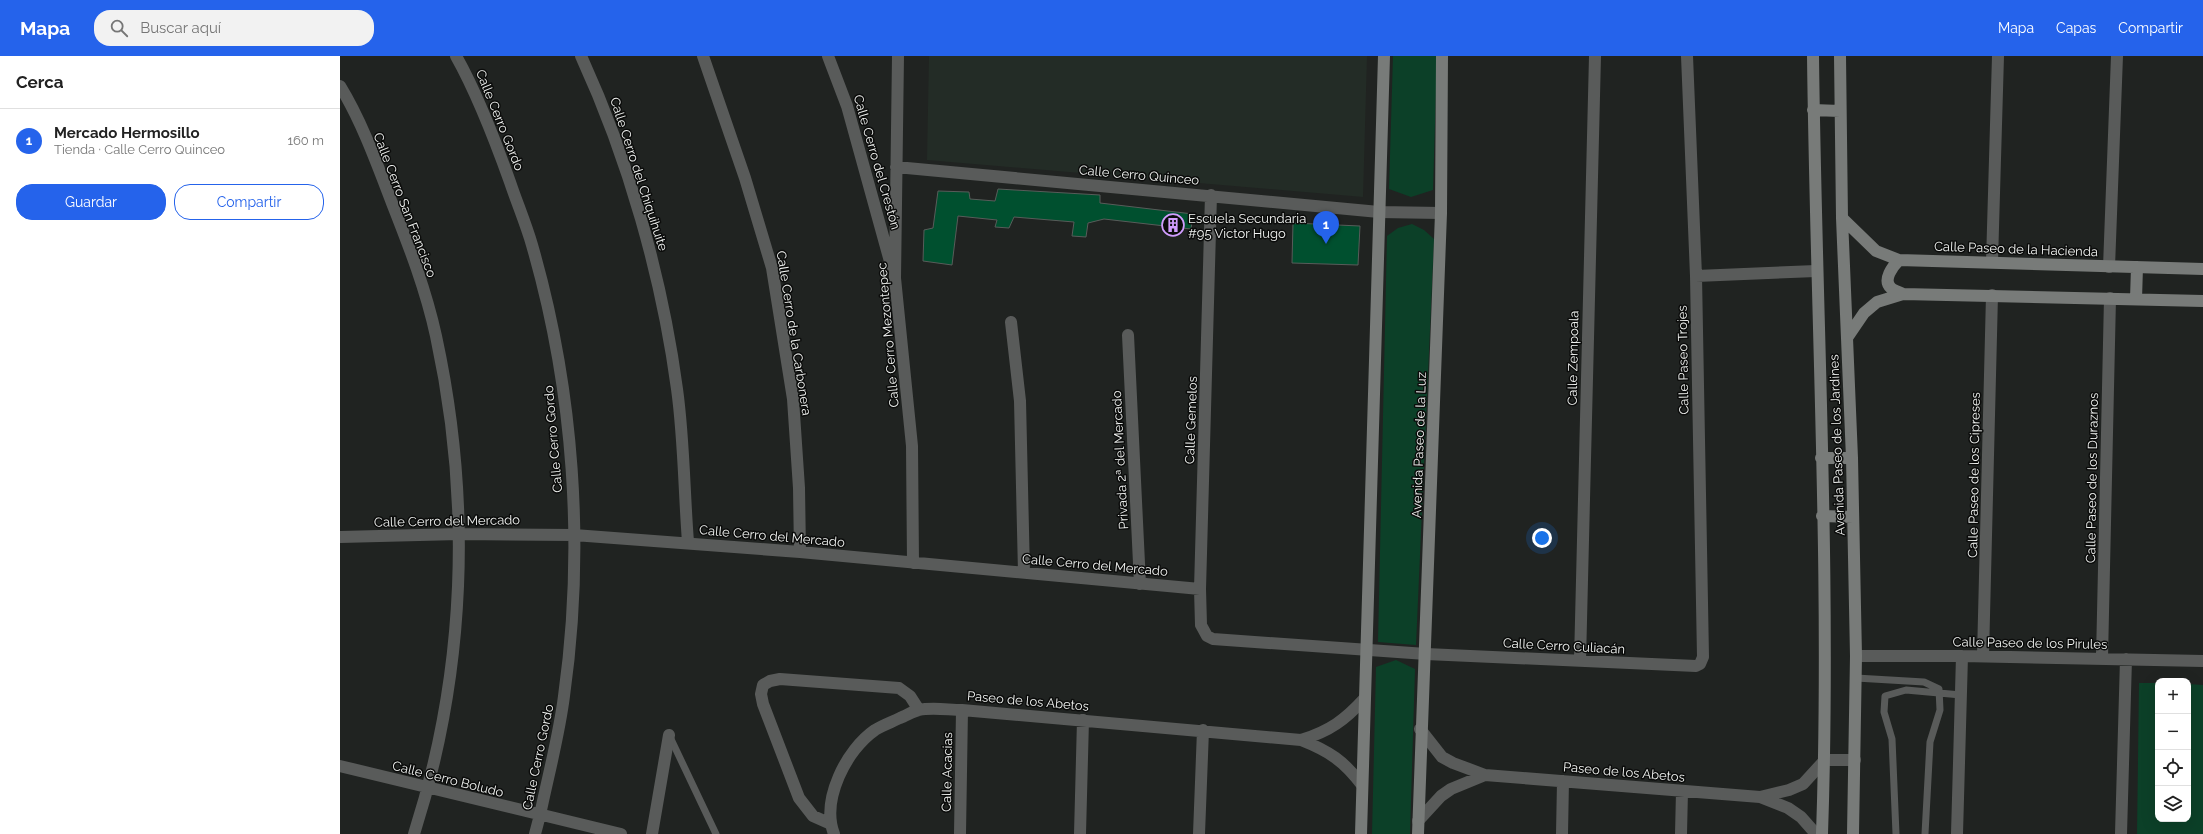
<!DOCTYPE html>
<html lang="es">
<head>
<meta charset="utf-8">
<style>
	body { margin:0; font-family:Raleway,sans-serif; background:#f2f2f2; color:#222 }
	.controls { position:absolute; right:12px; bottom:12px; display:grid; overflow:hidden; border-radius:8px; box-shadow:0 4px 16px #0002 }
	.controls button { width:36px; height:36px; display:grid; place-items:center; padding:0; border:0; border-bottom:1px solid #e0e0e0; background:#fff; color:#222; font:20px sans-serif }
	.you { position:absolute; left:1202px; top:482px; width:14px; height:14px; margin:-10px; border:3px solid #fff; border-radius:50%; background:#1a73e8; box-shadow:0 0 0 6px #1a73e833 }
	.badge { display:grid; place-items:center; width:26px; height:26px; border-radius:50%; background:#2563eb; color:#fff; font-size:13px; font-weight:700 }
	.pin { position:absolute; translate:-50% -33px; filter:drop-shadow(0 1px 2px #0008) }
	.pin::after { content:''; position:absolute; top:21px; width:14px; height:12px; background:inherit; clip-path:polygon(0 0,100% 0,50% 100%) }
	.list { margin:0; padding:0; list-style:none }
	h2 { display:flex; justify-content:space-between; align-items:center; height:52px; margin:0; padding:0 16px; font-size:17px }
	h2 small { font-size:13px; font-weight:400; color:#767676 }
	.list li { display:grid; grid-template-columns:26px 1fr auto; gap:12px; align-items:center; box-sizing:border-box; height:64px; padding:0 16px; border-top:1px solid #e0e0e0 }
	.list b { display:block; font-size:15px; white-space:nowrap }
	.list p { margin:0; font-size:13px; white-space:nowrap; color:#767676 }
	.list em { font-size:13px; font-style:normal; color:#767676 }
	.actions { display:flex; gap:8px; padding:12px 16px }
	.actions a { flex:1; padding:9px 0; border:1px solid #2563eb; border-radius:16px; text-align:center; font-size:14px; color:#2563eb }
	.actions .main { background:#2563eb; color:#fff }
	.icon { flex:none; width:22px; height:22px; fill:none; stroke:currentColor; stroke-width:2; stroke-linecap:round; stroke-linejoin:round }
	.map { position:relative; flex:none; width:1863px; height:778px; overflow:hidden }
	header { display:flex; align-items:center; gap:24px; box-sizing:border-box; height:56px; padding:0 20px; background:#2563eb; color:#fff }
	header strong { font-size:19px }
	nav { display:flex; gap:22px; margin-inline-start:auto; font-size:14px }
	.search { width:280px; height:36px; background:#f2f2f2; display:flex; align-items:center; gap:10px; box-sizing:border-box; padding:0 14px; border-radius:16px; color:#767676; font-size:15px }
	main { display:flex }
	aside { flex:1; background:#fff }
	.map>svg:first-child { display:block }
	.built { fill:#232c26 }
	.green { fill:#0c4028 }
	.building { fill:#00502f; stroke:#585c5a }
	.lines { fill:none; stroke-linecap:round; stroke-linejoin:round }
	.lane { stroke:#595b5a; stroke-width:7 }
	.street { stroke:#595b5a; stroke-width:12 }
	.secondary { stroke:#787b79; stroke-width:12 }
	.labels { text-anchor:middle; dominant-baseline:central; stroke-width:3; stroke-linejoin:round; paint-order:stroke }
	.street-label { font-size:13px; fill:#f2f4f2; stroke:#0b0c0b }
	.poi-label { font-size:13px; fill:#f2f4f2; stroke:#0b0c0b; text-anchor:start }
</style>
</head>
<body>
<header>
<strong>Mapa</strong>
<div class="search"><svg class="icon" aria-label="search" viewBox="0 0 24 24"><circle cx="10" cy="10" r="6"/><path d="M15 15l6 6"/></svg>Buscar aquí</div>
<nav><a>Mapa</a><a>Capas</a><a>Compartir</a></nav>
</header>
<main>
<aside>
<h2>Cerca<small></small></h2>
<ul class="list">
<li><span class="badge">1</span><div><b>Mercado Hermosillo</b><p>Tienda · Calle Cerro Quinceo</p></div><em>160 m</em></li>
</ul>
<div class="actions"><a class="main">Guardar</a><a>Compartir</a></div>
</aside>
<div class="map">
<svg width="1863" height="778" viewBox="0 0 1863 778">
	<rect width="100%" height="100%" fill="#202321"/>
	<!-- built -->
	<path class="built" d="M589,0H1027L1023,141L587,104Z"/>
	<!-- green -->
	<path class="green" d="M1053,0H1097L1093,134L1071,141L1049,133Z
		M1072,168L1084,174L1094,183L1076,589L1038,586L1047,180L1058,172Z
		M1056,604L1075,613L1070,778H1032L1036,611Z
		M1799,627H1818V763H1848V628L1863,629V778H1797Z"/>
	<!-- building -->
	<path class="building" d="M658,133L760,139V147L853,158L851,173L764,163L748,167L746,181L732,180L734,166L674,161L669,172L655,171L657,164L618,160L612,209L583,205L584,174L593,172L598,135L629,136L630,143L655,145Z
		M953,167L1020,170L1018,209L952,207Z"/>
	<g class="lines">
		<!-- lane -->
		<path class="lane" d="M1516,622L1584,626L1599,633L1600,654L1590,686L1585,778
			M330,681L376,778
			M1556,778L1552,683L1544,656L1545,640L1566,634L1621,639"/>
		<!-- street -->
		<path class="street" d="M116,0C138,39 155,84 170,126C177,147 186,168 192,189C234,334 245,491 224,640C219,680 208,720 200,759L195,778
			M241,0C288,102 322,221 337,333C344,383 344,435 348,486
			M363,0L405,122L432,212L453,343L459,432L460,496
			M488,0L507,50L551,209
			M558,0L555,222L572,390L573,507
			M0,30C22,66 37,108 52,147C69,190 86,234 96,280C132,446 126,616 74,778
			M556,111L1039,156L1101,157
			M871,139L860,533L861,569L867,580L873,583L1086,598L1356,610L1360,608L1363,601L1356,220L1347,0
			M1652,206L1658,0
			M1769,211L1777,0
			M1356,220L1476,215
			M671,266L680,345L684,517
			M788,279L800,528
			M0,481L119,478L234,479L460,496L860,533
			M1516,600H1622L1863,605
			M1643,600L1652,239
			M1762,602L1770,242
			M1240,605L1255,0
			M1080,673L1102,701L1113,707L1145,719L1420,741L1449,734L1463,728L1485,704H1515
			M961,684C990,675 1005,664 1025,642
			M0,710L281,778
			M1420,741L1448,752L1461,761L1476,778
			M1078,765L1101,740L1111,733L1145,719
			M491,768L473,760L459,742L423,648L421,638L423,629L430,625L440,623L559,632L570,640L579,654
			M312,778L329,679
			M494,778C481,744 506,694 535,674C543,669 552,666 560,662C566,660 573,655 579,654C592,651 609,654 622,654L961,684C989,695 1004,705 1022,729
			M620,778L622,654
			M740,778L743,664
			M859,778L863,674
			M1222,778L1223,725
			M1341,778L1342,735
			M1617,778L1622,600
			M1781,778L1786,603"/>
		<!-- secondary -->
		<path class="secondary" d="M1473,0C1476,259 1491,519 1482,778
			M1500,0L1502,162L1512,402L1516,600L1513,778
			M1473,54L1500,55
			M1502,162L1536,195L1559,204L1863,213
			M1559,204C1553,210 1542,224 1551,232C1554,235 1560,236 1563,238
			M1796,243L1797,211
			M1507,282L1524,257L1537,246L1563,238L1863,245
			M1481,402H1512
			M1482,460L1513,461
			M1021,778L1044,0
			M1078,778L1101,157L1102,0"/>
	</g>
	<!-- icons -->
	<defs>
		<g id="building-ring" transform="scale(1.15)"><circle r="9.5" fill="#0b0c0b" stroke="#d19dfe" stroke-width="1.5"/><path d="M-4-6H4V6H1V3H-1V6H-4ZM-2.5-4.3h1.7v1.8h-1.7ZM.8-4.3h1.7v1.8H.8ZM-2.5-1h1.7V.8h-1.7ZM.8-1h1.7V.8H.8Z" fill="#d19dfe"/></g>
	</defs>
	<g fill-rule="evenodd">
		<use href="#building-ring" x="833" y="169"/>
	</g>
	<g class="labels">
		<!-- street labels -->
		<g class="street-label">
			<text transform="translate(160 64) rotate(68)">Calle Cerro Gordo</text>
			<text transform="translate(537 106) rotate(74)">Calle Cerro del Crestón</text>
			<text transform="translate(299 118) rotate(72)">Calle Cerro del Chiquihuite</text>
			<text transform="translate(799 119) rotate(5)">Calle Cerro Quinceo</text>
			<text transform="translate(65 149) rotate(69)">Calle Cerro San Francisco</text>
			<text transform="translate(1676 193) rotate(2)">Calle Paseo de la Hacienda</text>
			<text transform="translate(454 277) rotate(81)">Calle Cerro de la Carbonera</text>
			<text transform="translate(548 279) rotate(-95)">Calle Cerro Mezontepec</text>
			<text transform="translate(1233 302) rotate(-89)">Calle Zempoala</text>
			<text transform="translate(1343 304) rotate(-91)">Calle Paseo Trojes</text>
			<text transform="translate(851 364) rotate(-88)">Calle Gemelos</text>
			<text transform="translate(213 383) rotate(-95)">Calle Cerro Gordo</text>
			<text transform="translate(1079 389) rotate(-88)">Avenida Paseo de la Luz</text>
			<text transform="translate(1497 389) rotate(-92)">Avenida Paseo de los Jardines</text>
			<text transform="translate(780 404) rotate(-93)">Privada 2ª del Mercado</text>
			<text transform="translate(1634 419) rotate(-89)">Calle Paseo de los Cipreses</text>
			<text transform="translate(1752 422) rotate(-89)">Calle Paseo de los Duraznos</text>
			<text transform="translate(107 465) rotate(-1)">Calle Cerro del Mercado</text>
			<text transform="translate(432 480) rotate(5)">Calle Cerro del Mercado</text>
			<text transform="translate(755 509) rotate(5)">Calle Cerro del Mercado</text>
			<text transform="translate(1690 587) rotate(1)">Calle Paseo de los Pirules</text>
			<text transform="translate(1224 590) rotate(3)">Calle Cerro Culiacán</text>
			<text transform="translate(688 645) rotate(5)">Paseo de los Abetos</text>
			<text transform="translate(198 701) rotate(-78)">Calle Cerro Gordo</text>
			<text transform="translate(607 716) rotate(-89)">Calle Acacias</text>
			<text transform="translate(1284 716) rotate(5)">Paseo de los Abetos</text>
			<text transform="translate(108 723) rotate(14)">Calle Cerro Boludo</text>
		</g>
		<!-- poi labels -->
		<g class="poi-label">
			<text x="848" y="162">Escuela Secundaria<tspan x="848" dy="15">#95 Victor Hugo</tspan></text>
		</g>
	</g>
</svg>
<div class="controls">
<button>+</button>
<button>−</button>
<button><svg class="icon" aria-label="locate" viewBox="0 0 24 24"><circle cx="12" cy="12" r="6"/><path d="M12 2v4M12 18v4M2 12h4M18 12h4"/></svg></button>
<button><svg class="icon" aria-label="layers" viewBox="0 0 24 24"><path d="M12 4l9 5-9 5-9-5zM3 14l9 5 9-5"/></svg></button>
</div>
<div class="you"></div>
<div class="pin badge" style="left:986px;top:188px">1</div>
</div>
</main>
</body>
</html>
